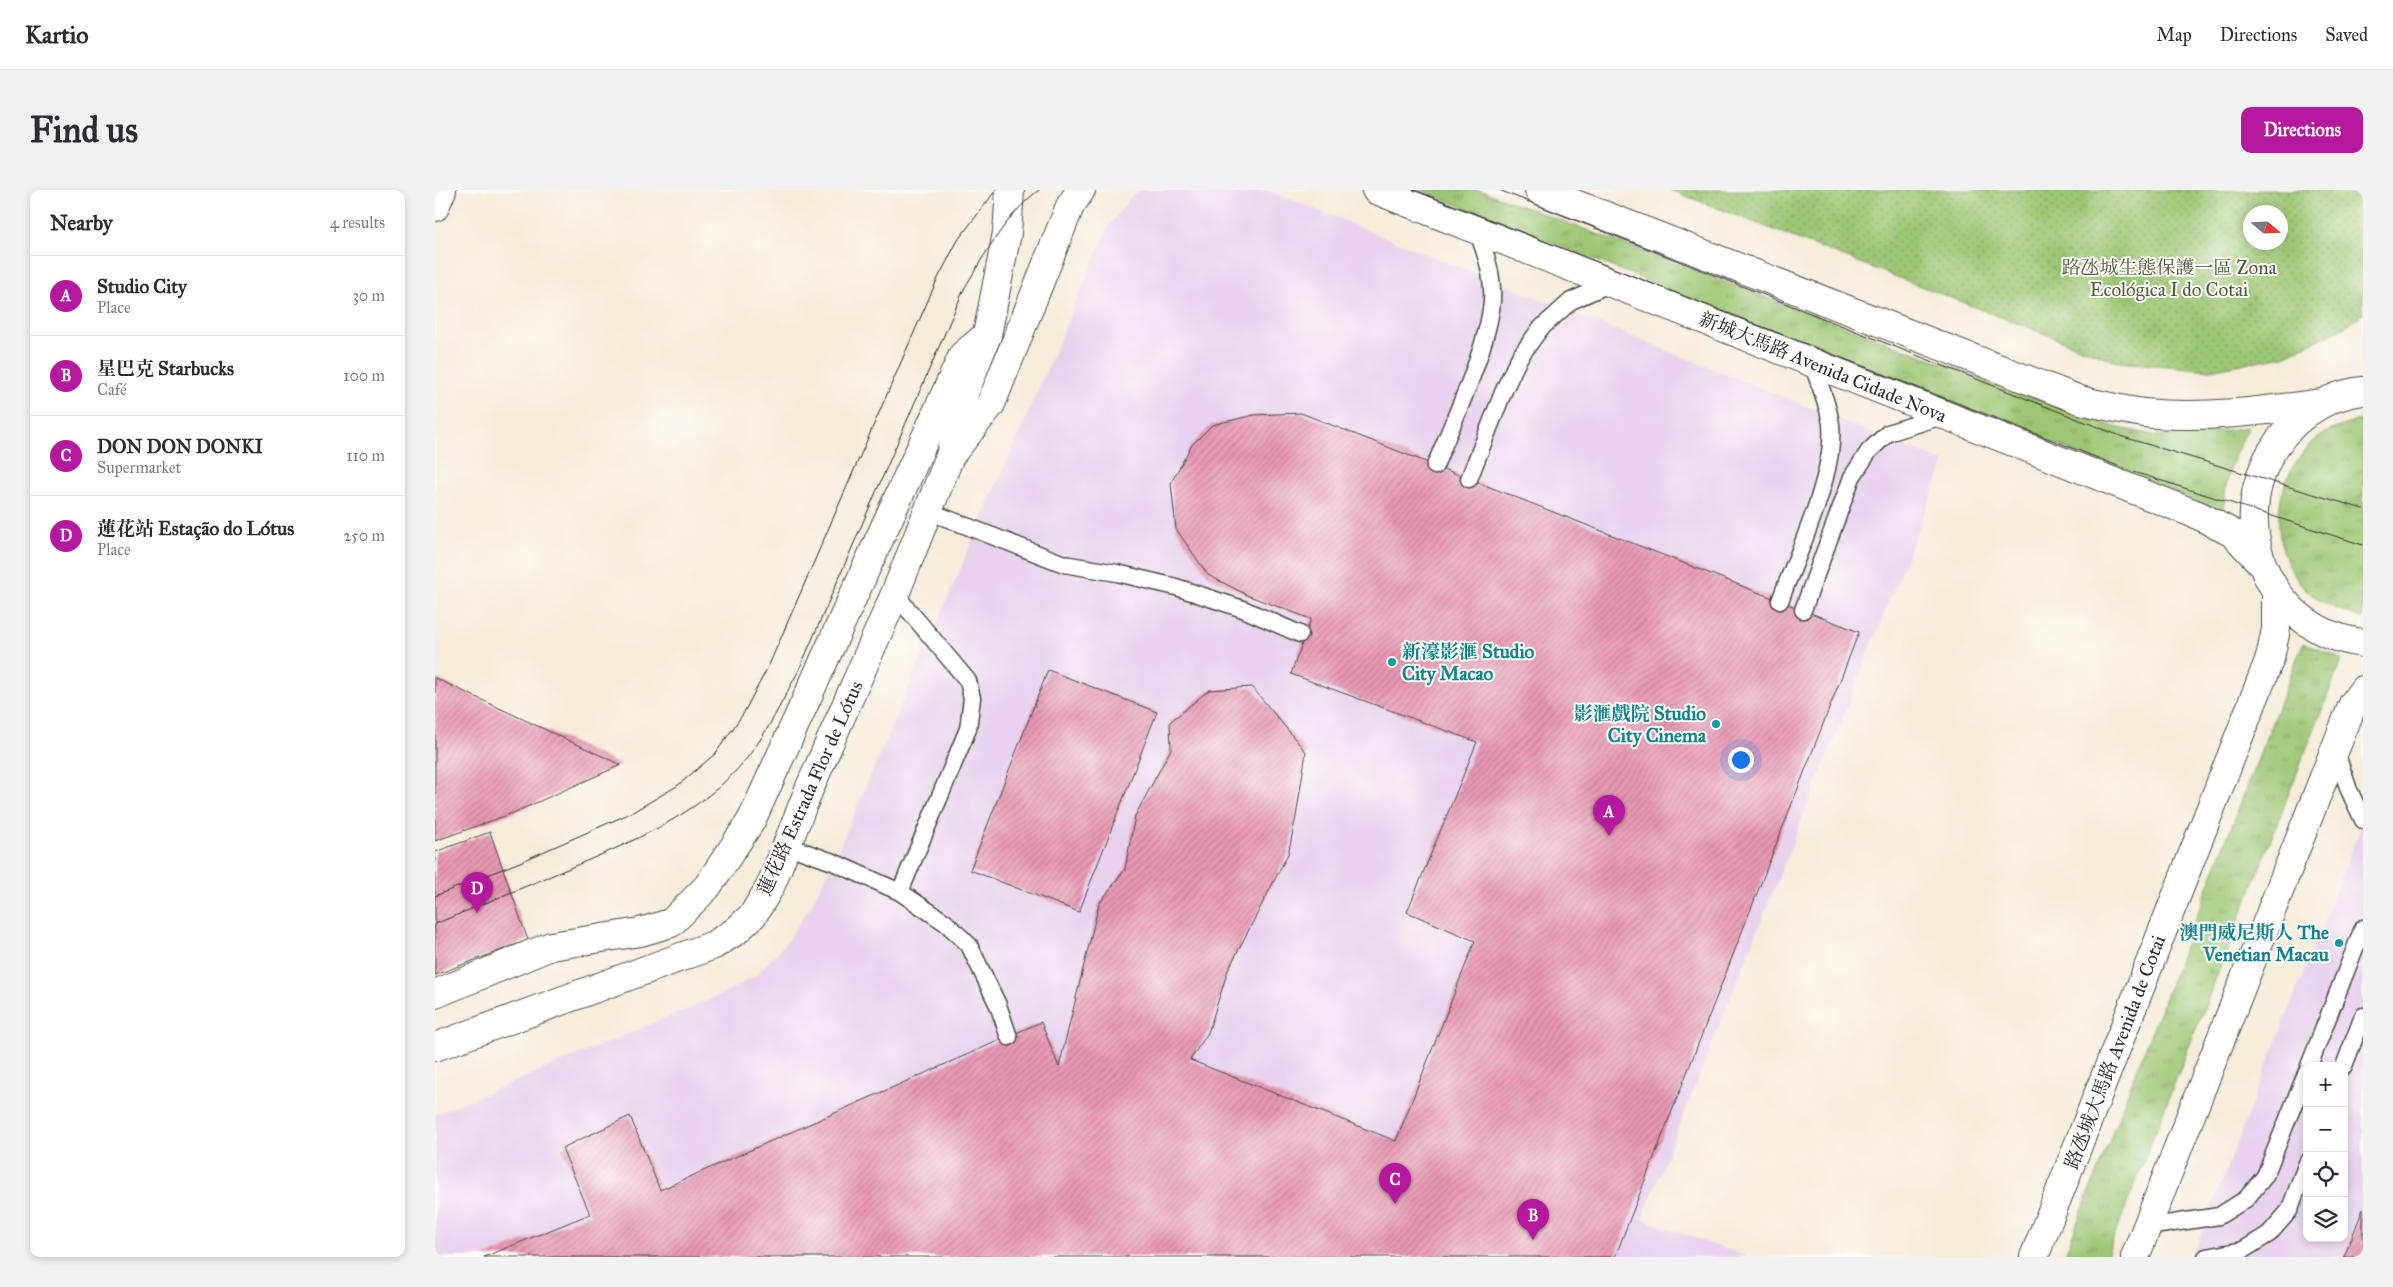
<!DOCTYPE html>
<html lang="en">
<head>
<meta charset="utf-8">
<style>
	body { margin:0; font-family:"IM FELL Great Primer","Noto Serif SC",serif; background:#f2f2f3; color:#2b2b33 }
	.controls { position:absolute; right:15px; bottom:15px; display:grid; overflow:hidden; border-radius:10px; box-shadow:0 2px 8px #0003 }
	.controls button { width:45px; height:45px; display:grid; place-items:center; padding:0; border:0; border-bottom:1px solid #e1e1e2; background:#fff; color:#2b2b33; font:25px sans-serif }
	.compass { position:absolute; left:1808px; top:15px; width:45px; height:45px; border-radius:50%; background:#fff; box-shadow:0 2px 8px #0003; rotate:109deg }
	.you { position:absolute; left:1305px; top:569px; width:18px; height:18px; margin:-12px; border:4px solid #fff; border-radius:50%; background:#1a73e8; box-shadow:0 0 0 8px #1a73e833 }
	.badge { display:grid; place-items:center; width:32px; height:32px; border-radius:50%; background:#b5179e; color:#fff; font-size:16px; font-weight:700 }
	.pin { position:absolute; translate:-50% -41px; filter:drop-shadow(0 1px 2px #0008) }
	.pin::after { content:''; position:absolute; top:26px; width:18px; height:15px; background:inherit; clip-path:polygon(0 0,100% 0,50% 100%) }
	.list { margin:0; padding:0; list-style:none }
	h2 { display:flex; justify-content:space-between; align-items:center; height:65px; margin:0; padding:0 20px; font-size:21px }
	h2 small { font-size:16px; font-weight:400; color:#7c7c81 }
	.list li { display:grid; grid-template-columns:32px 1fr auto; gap:15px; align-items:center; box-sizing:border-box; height:80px; padding:0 20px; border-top:1px solid #e1e1e2 }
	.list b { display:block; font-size:19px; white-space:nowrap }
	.list p { margin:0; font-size:16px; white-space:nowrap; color:#7c7c81 }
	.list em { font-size:16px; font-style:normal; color:#7c7c81 }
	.icon { flex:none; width:28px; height:28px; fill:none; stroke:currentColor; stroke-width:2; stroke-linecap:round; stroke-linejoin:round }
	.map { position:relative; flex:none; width:1928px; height:1067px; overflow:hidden; border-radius:10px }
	header { display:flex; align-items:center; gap:30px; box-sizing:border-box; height:70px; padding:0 25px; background:#fff; border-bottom:1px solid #e1e1e2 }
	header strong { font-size:24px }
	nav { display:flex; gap:28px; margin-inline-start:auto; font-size:18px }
	.intro { display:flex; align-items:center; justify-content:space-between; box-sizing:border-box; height:120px; padding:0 30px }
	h1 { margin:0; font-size:35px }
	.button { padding:12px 22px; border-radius:10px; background:#b5179e; color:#fff; font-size:18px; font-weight:700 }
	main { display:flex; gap:30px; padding:0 30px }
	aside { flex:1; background:#fff; border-radius:10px; box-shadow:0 2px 8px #0003 }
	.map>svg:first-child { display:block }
	.built { fill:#e8d2ee; fill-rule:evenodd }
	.grass { fill:url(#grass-tufts); stroke:#647950 }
	.park { fill:url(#park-dots); stroke:#647950; fill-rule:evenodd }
	.building { fill:url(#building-hatch) }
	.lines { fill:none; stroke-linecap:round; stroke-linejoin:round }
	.service-casing { stroke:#494845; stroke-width:19 }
	.tertiary-casing { stroke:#494845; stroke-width:30 }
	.secondary-casing { stroke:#494845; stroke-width:30 }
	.primary-casing { stroke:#494845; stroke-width:30 }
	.service { stroke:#fff; stroke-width:16 }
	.tertiary { stroke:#fff; stroke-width:28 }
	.secondary { stroke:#fff; stroke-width:28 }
	.primary { stroke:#fff; stroke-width:28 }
	.tram { stroke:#2b2b2b; stroke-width:1 }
	.culture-dot { fill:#0f9aa8; stroke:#fdfcf7; stroke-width:2 }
	.labels { text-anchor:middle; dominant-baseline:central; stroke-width:4; stroke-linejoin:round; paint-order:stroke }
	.park-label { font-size:19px; fill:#4d5a41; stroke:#fdfcf7 }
	.street-label { font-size:19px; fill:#2b2b2b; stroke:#fdfcf7 }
	.culture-label { font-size:19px; font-weight:bold; fill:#0d838f; stroke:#fdfcf7; text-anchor:end }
</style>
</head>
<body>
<header>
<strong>Kartio</strong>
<nav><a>Map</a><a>Directions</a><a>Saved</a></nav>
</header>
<div class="intro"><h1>Find us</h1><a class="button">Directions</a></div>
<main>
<aside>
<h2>Nearby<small>4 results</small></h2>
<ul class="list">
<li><span class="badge">A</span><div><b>Studio City</b><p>Place</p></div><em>30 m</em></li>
<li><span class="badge">B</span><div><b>星巴克 Starbucks</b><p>Café</p></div><em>100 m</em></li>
<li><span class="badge">C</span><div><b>DON DON DONKI</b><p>Supermarket</p></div><em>110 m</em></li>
<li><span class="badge">D</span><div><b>蓮花站 Estação do Lótus</b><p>Place</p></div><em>250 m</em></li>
</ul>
</aside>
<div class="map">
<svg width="1928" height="1067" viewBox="0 0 1928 1067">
	<defs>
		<pattern id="grass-tufts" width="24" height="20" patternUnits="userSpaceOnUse" patternTransform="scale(1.25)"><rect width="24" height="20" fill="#9dc774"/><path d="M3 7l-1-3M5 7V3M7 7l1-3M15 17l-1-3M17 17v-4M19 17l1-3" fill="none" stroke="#80a25f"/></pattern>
		<pattern id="park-dots" width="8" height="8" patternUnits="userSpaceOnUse" patternTransform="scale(1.25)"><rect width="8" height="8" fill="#9dc774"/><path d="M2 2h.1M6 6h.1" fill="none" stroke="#80a25f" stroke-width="1.8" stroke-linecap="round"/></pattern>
		<pattern id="building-hatch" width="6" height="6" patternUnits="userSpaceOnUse" patternTransform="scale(1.25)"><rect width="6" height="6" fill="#e999b3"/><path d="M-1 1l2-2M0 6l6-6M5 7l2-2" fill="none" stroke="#bd7d92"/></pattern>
	</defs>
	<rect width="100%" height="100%" fill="#fdfcf7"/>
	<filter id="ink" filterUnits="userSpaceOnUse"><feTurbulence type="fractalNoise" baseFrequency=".02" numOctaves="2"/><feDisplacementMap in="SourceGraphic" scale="10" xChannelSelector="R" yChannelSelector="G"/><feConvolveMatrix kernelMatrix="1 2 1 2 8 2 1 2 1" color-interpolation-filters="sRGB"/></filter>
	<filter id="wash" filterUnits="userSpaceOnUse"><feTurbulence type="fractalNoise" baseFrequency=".0096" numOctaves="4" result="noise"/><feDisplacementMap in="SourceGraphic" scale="20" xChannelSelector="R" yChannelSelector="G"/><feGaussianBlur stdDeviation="1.12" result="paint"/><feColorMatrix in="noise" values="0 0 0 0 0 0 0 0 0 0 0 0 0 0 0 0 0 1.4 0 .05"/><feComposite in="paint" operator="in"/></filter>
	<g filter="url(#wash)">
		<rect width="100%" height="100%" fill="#f6ecd9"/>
		<!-- built -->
		<path class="built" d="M705,0H832L1510,272L1207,1029L1313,1067H0V925L290,803L322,785L351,753L378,712L398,672L674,36L696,7Z
			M1928,631V1067H1757ZM1872,876H1909V1048H1872Z"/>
		<!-- grass -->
		<path class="grass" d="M986,0H1044L1679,237L1720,245L1746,246L1814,237C1797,267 1790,288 1789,322Z
			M1924,230H1928V428H1926C1904,420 1883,413 1867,395C1827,350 1841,272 1892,242C1902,237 1914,234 1924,230Z
			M1868,453L1907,469L1671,1067H1629Z"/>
		<!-- park -->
		<path class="park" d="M1235,0H1928V124L1910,137L1849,166L1775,180L1683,172ZM1816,22H1846V52H1816Z"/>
		<g id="blocks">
			<!-- building -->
			<path class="building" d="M866,223L1424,442L1180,1067H49L155,1024L127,958L195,926L225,1000L606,832L624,877L664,714L690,679L700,626L736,559L735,532L774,500L817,497L871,562L861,627L853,664L793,780L773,843L755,870L961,951L1040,751L972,722L1042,552L856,484L876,429L814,406L773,385L741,339L736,293L756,256L777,235L819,225Z
				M613,480L722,522L644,722L535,680Z
				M0,488L186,575L78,623L0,651Z
				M55,642L93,750L0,785V662Z
				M1928,1019V1067H1909Z"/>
		</g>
	</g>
	<g filter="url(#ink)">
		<use href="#blocks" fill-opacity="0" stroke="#494845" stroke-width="1"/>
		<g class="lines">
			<!-- service casing -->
			<g class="service-casing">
				<path id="service" d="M1000,276C1017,234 1061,141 1057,99C1056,78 1049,59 1042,40
					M1034,289L1069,200L1084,168L1105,139L1136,111L1176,93
					M493,321L629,374L682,383L741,397L808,419L865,444
					M460,404L533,491L537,508L533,539L465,702
					M1345,411C1362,365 1401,283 1396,235C1394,215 1383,192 1377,173
					M1368,420L1417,287L1434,261L1453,243L1510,225
					M1900,559L1914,600L1928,630
					M353,656L398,672L465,702L511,733L534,755L563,815L574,847
					M1874,876L1928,738
					M1909,876L1928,826
					M1712,1037L1784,1026L1811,1009L1830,986L1872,881
					M1771,1067L1808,1060L1834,1044L1854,1021L1872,973"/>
			</g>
			<!-- tertiary casing -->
			<g class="tertiary-casing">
				<path id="tertiary" d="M1599,1067L1835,468L1841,439V402
					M1700,1067L1906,544L1918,514L1928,500"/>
			</g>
			<!-- secondary casing -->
			<g class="secondary-casing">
				<path id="secondary" d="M941,0L1765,326L1799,344L1825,372
					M1104,0L1645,210C1666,215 1688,220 1709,223C1768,229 1828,221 1886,213
					M0,17L7,0
					M1928,201C1907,203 1889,211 1872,223C1780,291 1813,438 1928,453
					M515,266L556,214L635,16L646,0
					M0,804L116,756L205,742L236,733L272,697L316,631L528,165L552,145"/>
			</g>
			<!-- primary casing -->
			<g class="primary-casing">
				<path id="primary" d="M0,857L279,755L301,741L318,725L335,697L375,597L460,404L515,266L529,204L552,145L572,43L575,0"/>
			</g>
			<!-- service -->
			<use href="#service" class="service"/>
			<!-- tertiary -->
			<use href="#tertiary" class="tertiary"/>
			<!-- secondary -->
			<use href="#secondary" class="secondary"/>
			<!-- primary -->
			<use href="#primary" class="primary"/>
			<!-- tram -->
			<path class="tram" d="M978,0L1696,281L1928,355
				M1064,0L1688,247L1928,319
				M0,706L85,672L196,623L242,596L280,564L308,524L334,475L501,92L523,50L561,0
				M0,734C43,716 87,698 130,680C196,652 266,625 312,568C333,542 348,509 364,480L529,99C550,64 571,25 604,0"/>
		</g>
	</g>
	<!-- markers -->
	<g class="culture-dot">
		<circle cx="957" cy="472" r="5"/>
		<circle cx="1281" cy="534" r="5"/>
		<circle cx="1904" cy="753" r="5"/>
	</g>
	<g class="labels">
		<!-- park labels -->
		<g class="park-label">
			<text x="1734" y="77">路氹城生態保護一區 Zona<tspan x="1734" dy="22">Ecológica I do Cotai</tspan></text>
		</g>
		<!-- street labels -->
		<g class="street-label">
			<text transform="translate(1388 177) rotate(22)">新城大馬路 Avenida Cidade Nova</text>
			<text transform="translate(375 598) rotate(-66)">蓮花路 Estrada Flor de Lótus</text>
			<text transform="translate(1680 862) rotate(-69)">路氹城大馬路 Avenida de Cotai</text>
		</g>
		<!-- culture labels -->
		<g class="culture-label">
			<text x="967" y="461" text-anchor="start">新濠影滙 Studio<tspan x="967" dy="22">City Macao</tspan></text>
			<text x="1271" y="523">影滙戲院 Studio<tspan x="1271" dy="22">City Cinema</tspan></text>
			<text x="1894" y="742">澳門威尼斯人 The<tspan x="1894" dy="22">Venetian Macau</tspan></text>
		</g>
	</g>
</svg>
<div class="controls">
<button>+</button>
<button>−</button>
<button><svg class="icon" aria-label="locate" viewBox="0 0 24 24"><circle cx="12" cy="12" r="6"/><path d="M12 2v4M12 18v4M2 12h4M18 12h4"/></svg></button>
<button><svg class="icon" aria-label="layers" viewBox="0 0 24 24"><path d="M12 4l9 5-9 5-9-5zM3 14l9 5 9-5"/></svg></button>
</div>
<svg class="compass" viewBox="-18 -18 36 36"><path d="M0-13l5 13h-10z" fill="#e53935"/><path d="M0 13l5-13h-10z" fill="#7c7c81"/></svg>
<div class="you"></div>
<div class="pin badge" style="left:1174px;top:646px">A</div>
<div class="pin badge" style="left:1098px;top:1050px">B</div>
<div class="pin badge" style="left:960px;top:1014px">C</div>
<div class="pin badge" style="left:42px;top:723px">D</div>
</div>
</main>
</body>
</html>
